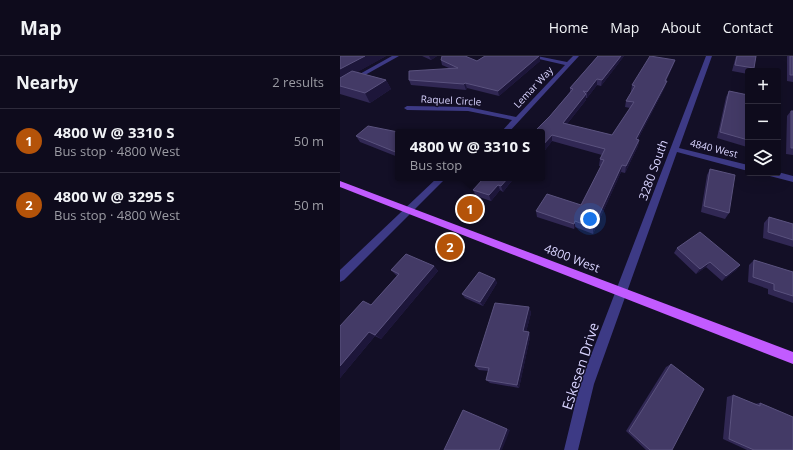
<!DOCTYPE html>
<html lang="en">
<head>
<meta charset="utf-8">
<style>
	body { margin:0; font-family:"Open Sans",sans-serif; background:#1c1929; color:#f1f3f6 }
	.controls { position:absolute; right:12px; top:12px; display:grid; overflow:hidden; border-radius:4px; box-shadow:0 4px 16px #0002 }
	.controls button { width:36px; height:36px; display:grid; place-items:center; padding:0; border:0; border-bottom:1px solid #2e2b3b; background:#0e0b1c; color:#f1f3f6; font:20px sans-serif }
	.you { position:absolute; left:250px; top:163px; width:14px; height:14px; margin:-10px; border:3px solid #fff; border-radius:50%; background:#1a73e8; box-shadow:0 0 0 6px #1a73e833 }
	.badge { display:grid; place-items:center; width:26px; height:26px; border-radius:50%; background:#b45309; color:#fff; font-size:13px; font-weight:700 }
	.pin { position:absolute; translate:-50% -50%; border:2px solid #fff; box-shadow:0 1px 4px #0006 }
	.popup { position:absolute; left:55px; top:73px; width:150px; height:52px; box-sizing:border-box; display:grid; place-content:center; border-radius:4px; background:#0e0b1c; filter:drop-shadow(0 1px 3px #0005); font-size:13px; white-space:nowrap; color:#9b9ba3 }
	.popup b { font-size:15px; color:#f1f3f6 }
	.popup::after { content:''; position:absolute; left:50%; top:100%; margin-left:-8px; border:8px solid transparent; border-top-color:#0e0b1c }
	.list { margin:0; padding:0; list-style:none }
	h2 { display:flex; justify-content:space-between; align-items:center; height:52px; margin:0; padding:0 16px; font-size:17px }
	h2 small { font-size:13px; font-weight:400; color:#9b9ba3 }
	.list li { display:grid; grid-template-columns:26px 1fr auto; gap:12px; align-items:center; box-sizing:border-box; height:64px; padding:0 16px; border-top:1px solid #2e2b3b }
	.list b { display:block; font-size:15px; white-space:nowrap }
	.list p { margin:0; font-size:13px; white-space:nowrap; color:#9b9ba3 }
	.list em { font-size:13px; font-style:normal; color:#9b9ba3 }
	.icon { flex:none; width:22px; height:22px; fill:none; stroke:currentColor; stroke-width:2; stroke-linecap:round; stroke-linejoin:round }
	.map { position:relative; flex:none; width:453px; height:394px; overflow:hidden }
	header { display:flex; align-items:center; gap:24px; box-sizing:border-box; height:56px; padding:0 20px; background:#0e0b1c; border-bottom:1px solid #2e2b3b }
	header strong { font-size:19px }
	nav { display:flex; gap:22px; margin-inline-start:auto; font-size:14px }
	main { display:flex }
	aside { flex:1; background:#0e0b1c }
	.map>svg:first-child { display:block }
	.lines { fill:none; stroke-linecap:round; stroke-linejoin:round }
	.minor { fill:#3d3a85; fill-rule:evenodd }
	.major { fill:#c25bff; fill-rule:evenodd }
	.wall { fill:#312854 }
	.shaded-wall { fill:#1d163a }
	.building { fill:#433a66; stroke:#5a527e }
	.labels { text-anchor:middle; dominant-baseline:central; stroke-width:3; stroke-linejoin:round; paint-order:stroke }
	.far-street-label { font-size:10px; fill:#d9d4ff; stroke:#130f26 }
	.street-label { font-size:12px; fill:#d9d4ff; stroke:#130f26 }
	.near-street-label { font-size:14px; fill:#d9d4ff; stroke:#130f26 }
</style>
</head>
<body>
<header>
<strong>Map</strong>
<nav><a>Home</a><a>Map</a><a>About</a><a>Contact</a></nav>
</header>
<main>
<aside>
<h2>Nearby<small>2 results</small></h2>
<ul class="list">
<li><span class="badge">1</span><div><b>4800 W @ 3310 S</b><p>Bus stop · 4800 West</p></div><em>50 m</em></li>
<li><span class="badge">2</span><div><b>4800 W @ 3295 S</b><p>Bus stop · 4800 West</p></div><em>50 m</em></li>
</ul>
</aside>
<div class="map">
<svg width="453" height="394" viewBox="0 0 453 394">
	<rect width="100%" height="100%" fill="#130f26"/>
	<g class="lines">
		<!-- minor -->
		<path class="minor" d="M52,0H59L0,33V29Z
			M186,0H197L227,6L233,0H239L169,76H161L172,64L128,55L67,54L64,52L67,50L128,51L176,61L225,9Z
			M366,0H372L339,92L408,109V115L337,96L254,328L238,394H224L240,328Z
			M438,116L453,120V126L426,119L425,117Z
			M97,122H106L4,224L0,226V214Z"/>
		<!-- major -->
		<path class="major" d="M0,125L453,296V308L0,131Z"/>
	</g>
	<!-- wall -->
	<path class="wall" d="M0,0H46L17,16L46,24L51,33L30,47L0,38Z
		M82,0H97L91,4Z
		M145,0H200V5L159,40L127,32L126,34L71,29L69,24L109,12L102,9L101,4L137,5Z
		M258,0H284L261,30L257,29L247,42H246V44L227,68L272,79L290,52L285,51L286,45L291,36V35L292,29L335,4L333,10L326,25L325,31L298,83L299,84L298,90L285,117L281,116L253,178L235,171L234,173L197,161L196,155L241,149L261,110H259L260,103L262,99L212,85L202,98V76L210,60L230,36V32Z
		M396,0H416L414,12L412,15H408V18L392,15Z
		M447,0H453V26L447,25Z
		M389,35L408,39V90L407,91L377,82L386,41Z
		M451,55H453V99L446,98L447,60Z
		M58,76V101L20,86L16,80Z
		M370,113L389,157L385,163L361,156L367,119Z
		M174,122L163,136L160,134L151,145L136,140L133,134L142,124L141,123Z
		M429,161L453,168V191L423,182L424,167Z
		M337,192L400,209L396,214L382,225L366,211L356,218L334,197Z
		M414,204L453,216V247L428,238V233L408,226L409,209Z
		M94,210L98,215L41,283L35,280L0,322V270L31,249L57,220L51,214Z
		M155,223L157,227L143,250L125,242L122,238Z
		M189,251L191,257L186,276H189L190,281L179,332L150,327L146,324L149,315L139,314L135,310Z
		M331,308L332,394H306L286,375L326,311Z
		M393,339L414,348L420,347L453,394H407L383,383L387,341Z"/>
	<!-- shaded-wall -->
	<path class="shaded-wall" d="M25,0H46L3,24L0,28V13Z
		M89,0H97L91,4Z
		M199,0H200V5L159,40L158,35Z
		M281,0H284L261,30L262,24Z
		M335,4L333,10L323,31L325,25Z
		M257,23V29L247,42V36Z
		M46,24L51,33L30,47L25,37Z
		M327,25L325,31L295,89L296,83Z
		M125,27L127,32L126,34L124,28Z
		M246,38V44L223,73V67Z
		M212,79V85L202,98V90Z
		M299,84L298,90L285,117L286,110Z
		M282,109L281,116L253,178V172Z
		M168,122H174L163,136L161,130Z
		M158,129L160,134L151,145L149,139Z
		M235,165V171L234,173V168Z
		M370,206L366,211L356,218L360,213Z
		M400,209L396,214L382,225L386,220Z
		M94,210L98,215L41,283L35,279Z
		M155,223L157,227L143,250L140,246Z
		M189,251L191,257L185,280L183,275Z
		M29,276L35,280L0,322V310Z
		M189,276L190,281L179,332L177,329Z
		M123,354L170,374L162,394H159Z"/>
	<!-- building -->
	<path class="building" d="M0,0H25L0,13Z
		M102,0H125L137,5L145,0H199L158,35L125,27L124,28L69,24V15L118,12L101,4Z
		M258,0H281L262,24L257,23L247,36L243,35L246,38L223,67L272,79L294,46L286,45L295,30L292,29L310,0L335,4L325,25H327L296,83L299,84L286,110L282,109L253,172L235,165L234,168L196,155L207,138L241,149L264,104L260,103L265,93L212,79L202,90V76H194L210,60L233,33L230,32Z
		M397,0H416L414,12L395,9Z
		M450,0H453V19H450Z
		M12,15L46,24L25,37L0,30V22Z
		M389,35L408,39V84L380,76Z
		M451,55H453V92H451Z
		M28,70L58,76V97L16,80Z
		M370,113L395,119L389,157L364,150Z
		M142,122H168L161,130L158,129L149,139L133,134L143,123H141Z
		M429,161L453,168V184L428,176Z
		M360,176L400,209L386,220L370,206L360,213L337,192Z
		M66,198L94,210L35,279L29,276L0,310V270L23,245L31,249L59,218L51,214Z
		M414,204L453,216V240L434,234V228L413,221Z
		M139,216L155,223L140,246L122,238Z
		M155,247L189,251L183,275L189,276L177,329L146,324L149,312L135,310Z
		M331,308L364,333L332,394H310L289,375Z
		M393,339L420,350V347L453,361V394H414L389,383Z
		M123,354L167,373L159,394H104Z"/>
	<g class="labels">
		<!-- far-street labels -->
		<g class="far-street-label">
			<text transform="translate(193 31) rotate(-47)">Lemar Way</text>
			<text transform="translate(111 44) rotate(3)">Raquel Circle</text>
			<text transform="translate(374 92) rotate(14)">4840 West</text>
		</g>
		<!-- street labels -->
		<g class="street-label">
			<text transform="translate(313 114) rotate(-70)">3280 South</text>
			<text transform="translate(232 202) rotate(21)">4800 West</text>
		</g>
		<!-- near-street labels -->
		<g class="near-street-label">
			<text transform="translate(240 310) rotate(-72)">Eskesen Drive</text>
		</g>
	</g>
</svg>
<div class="controls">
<button>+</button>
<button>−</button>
<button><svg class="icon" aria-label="layers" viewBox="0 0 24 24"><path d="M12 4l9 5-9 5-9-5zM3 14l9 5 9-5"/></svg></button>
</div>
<div class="you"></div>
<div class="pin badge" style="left:130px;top:153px">1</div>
<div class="popup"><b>4800 W @ 3310 S</b>Bus stop</div>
<div class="pin badge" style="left:110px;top:191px">2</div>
</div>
</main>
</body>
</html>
